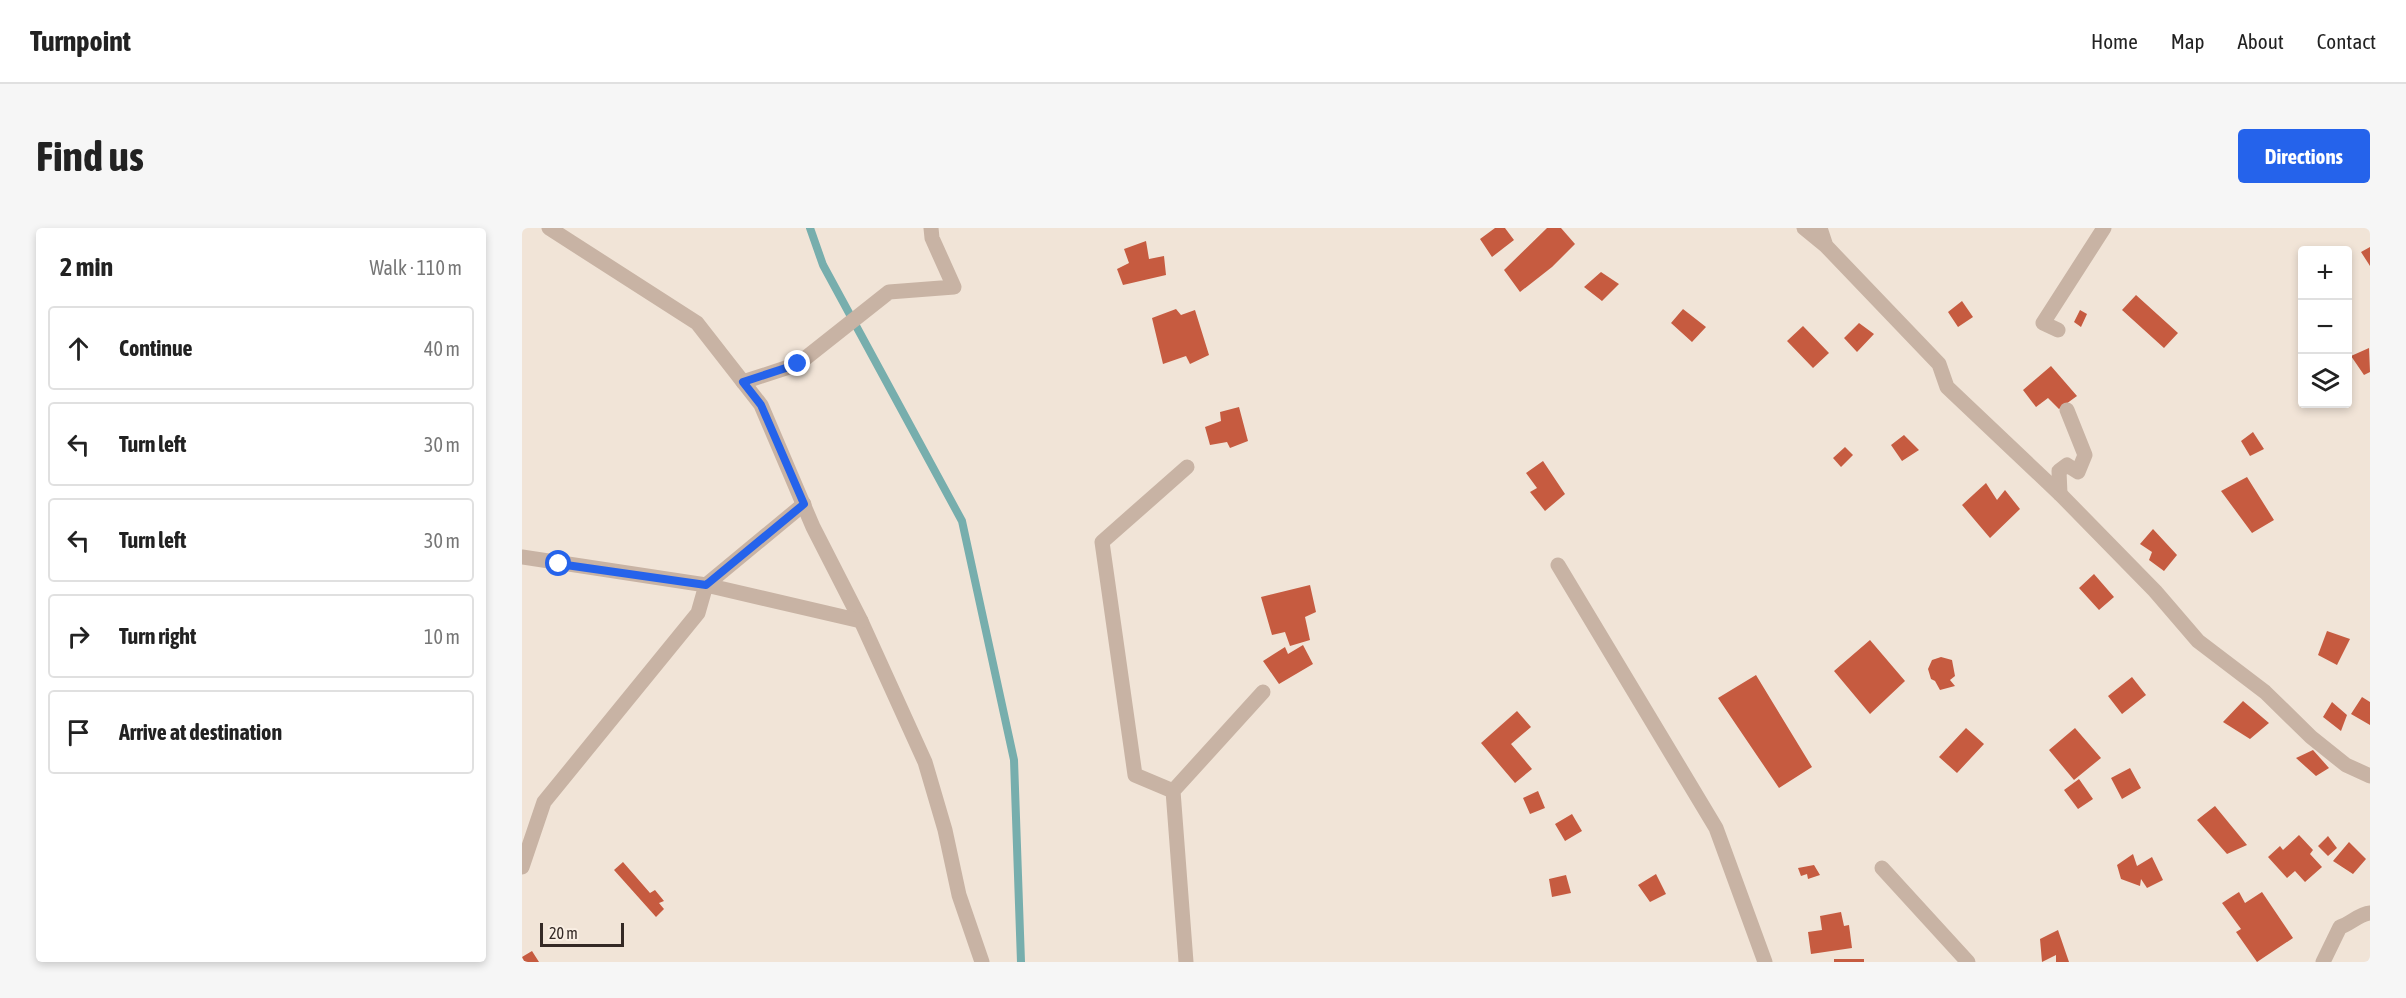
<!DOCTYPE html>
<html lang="en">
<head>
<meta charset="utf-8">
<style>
	body { margin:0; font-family:"Asap Condensed",sans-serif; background:#f6f6f6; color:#222 }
	.controls { position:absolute; right:18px; top:18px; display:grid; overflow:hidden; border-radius:6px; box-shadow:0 3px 9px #0003 }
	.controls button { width:54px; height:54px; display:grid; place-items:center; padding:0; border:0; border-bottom:2px solid #e0e0e0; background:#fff; color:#222; font:30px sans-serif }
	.scale { position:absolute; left:18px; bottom:15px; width:84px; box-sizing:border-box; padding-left:6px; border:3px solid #342925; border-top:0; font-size:16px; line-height:21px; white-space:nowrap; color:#342925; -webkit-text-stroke:4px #f9eee3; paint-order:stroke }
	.stop { position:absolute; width:18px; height:18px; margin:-14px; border:4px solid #2563eb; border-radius:50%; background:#fff }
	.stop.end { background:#2563eb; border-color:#fff; box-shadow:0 2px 6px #0008 }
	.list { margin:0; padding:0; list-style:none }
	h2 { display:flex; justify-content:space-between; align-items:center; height:78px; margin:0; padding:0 24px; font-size:26px }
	h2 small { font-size:20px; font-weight:400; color:#767676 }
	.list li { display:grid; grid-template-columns:39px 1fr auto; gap:18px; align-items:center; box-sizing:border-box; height:84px; margin:0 12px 12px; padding:0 12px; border:2px solid #e0e0e0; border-radius:6px }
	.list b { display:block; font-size:22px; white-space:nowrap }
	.list em { font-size:20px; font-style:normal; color:#767676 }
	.icon { flex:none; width:33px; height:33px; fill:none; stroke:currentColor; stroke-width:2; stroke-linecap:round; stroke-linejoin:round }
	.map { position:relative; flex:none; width:1848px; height:734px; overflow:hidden; border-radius:6px }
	header { display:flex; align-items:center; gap:36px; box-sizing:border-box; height:84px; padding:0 30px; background:#fff; border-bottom:2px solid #e0e0e0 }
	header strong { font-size:28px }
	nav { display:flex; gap:33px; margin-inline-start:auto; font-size:21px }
	.intro { display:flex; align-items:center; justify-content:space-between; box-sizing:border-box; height:144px; padding:0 36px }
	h1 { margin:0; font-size:42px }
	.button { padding:15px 27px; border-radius:6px; background:#2563eb; color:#fff; font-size:21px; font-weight:700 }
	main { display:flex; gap:36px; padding:0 36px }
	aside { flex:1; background:#fff; border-radius:6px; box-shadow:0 3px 9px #0003 }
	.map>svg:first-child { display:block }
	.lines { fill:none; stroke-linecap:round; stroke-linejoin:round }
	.stream { stroke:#77aead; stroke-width:8 }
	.building { fill:#c65b40 }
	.service { stroke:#c8b3a4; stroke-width:15 }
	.minor { stroke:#c8b3a4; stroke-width:15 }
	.route { stroke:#2563eb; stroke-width:8 }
</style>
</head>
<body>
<header>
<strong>Turnpoint</strong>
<nav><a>Home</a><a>Map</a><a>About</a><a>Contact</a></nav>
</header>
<div class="intro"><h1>Find us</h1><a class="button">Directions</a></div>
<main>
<aside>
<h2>2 min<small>Walk · 110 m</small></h2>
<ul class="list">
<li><svg class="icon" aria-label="ahead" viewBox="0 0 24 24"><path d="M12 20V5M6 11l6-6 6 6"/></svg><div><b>Continue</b></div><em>40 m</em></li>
<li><svg class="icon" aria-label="left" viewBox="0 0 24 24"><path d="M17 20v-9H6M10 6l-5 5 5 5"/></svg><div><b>Turn left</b></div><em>30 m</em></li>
<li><svg class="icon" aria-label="left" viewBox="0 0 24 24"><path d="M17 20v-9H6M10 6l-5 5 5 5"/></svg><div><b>Turn left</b></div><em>30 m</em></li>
<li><svg class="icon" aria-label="right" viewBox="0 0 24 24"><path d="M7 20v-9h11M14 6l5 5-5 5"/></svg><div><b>Turn right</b></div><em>10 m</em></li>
<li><svg class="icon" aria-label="arrive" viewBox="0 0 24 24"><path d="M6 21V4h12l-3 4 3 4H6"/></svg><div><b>Arrive at destination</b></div></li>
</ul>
</aside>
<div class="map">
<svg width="1848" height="734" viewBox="0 0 1848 734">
	<rect width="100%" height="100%" fill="#f1e4d7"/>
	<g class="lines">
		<!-- stream -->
		<path class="stream" d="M288,0L301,37L440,293L492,532L499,734"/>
	</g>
	<!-- building -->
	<path class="building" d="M973,0H983L992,12L970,29L958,11Z
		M1025,0H1039L1053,16L1030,39L998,64L982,42Z
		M624,13L627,31L642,28L644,47L601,57L595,41L607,35L602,21Z
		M1848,19V38L1839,24Z
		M1079,44L1097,56L1080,73L1062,59Z
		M1614,67L1656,105L1642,120L1600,82Z
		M1440,73L1451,89L1436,99L1426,84Z
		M654,81L659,87L673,82L687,127L668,136L664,128L641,136L630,90Z
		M1161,81L1184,99L1170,114L1149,95Z
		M1558,82L1565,86L1559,99L1552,94Z
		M1337,95L1352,106L1335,124L1322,110Z
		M1281,98L1307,125L1291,140L1265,113Z
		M1847,120L1848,144L1842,147L1829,128Z
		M1529,138L1555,168L1537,181L1526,170L1514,179L1501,162Z
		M717,179L726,213L708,220L705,214L688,217L683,199L699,193L698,184Z
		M1731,204L1742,221L1728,228L1719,213Z
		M1382,207L1397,222L1380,233L1369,217Z
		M1323,219L1331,227L1319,239L1311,230Z
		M1021,233L1043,266L1023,283L1008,264L1015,260L1004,245Z
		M1725,249L1752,292L1730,305L1699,263Z
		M1464,255L1475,272L1483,262L1498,281L1468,310L1440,277Z
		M1631,301L1655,327L1642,343L1627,332L1630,324L1618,316Z
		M1572,346L1592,369L1577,382L1557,360Z
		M788,357L794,384L783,389L788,412L768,418L763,404L750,407L739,369Z
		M1805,403L1828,411L1815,437L1796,427Z
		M1348,412L1383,453L1348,486L1312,443Z
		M781,417L791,436L757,456L741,433L763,419L766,426Z
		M1419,429L1430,432L1433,448L1428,452L1433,458L1418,462L1413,453L1409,451L1406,441L1410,432Z
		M1234,447L1290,539L1257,560L1196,470Z
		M1610,449L1624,467L1600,486L1586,468Z
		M1840,469L1848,474V497L1829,486Z
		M1721,473L1747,495L1728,511L1701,494Z
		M1810,474L1825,487L1819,503L1801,489Z
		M995,483L1009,499L989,516L1010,541L993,555L959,515Z
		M1444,500L1462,516L1435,545L1417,529Z
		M1553,500L1579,530L1552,552L1527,522Z
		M1791,522L1807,540L1794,548L1774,530Z
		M1608,540L1619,560L1600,571L1589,550Z
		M1557,551L1571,571L1556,581L1542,562Z
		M1016,563L1023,580L1008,586L1001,570Z
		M1693,578L1725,617L1705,626L1675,592Z
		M1050,586L1060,603L1043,613L1033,596Z
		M1777,607L1791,622L1788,626L1800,639L1783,654L1773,643L1765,650L1746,629L1758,618L1761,622Z
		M1806,608L1815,620L1806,628L1796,618Z
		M1827,614L1844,631L1831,646L1811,633Z
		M1611,626L1615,638L1630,629L1641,652L1625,660L1619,651L1618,658L1599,651L1595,637Z
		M101,634L128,665L133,662L142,673L137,675L142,681L134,689L92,642Z
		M1292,637L1298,647L1286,651L1285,646L1279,648L1276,640Z
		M1134,646L1144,666L1128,674L1116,657Z
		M1044,647L1049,665L1030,669L1027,651Z
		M1717,664L1723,675L1740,664L1771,710L1735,734L1714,704L1719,701L1700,675Z
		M1319,684L1322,698L1327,697L1330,720L1289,726L1286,704L1300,702L1298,688Z
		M1536,702L1547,734H1534V727L1520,734L1518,711Z
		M10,723L17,734H0V729Z
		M1312,731H1342V734H1312Z"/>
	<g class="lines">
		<!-- service -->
		<path class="service" d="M27,0L175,95L239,177L291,299L339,393L403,534L423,602L437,667L460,734
			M1538,266L1633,363L1676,413L1743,464L1789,509L1824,537L1848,548"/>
		<!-- minor -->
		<path class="minor" d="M1282,0L1304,18L1298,0
			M1304,18L1417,136L1425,159L1538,266
			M1536,102L1521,95L1582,0
			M221,154L276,136L367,64L432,59L410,10L409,0
			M1538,266L1537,243L1545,237L1556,244L1563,227L1545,182
			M0,329L184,357L339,393
			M1036,337L1194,600L1243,734
			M651,563L613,547L580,314L665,239
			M0,639L22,574L176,385L184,357L282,276
			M1360,640L1446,734
			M664,734L651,563L741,464
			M1801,734L1818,699C1828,696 1837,686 1848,685"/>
	</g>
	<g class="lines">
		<!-- route -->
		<path class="route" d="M37,336L184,357L282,276L239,177L221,154L276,136"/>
	</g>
</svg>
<div class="controls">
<button>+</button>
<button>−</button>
<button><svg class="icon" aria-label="layers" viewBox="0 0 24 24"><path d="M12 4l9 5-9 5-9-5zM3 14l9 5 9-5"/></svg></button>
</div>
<div class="scale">20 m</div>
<div class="stop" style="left:37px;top:336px"></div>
<div class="stop end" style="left:276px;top:136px"></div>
</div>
</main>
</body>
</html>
